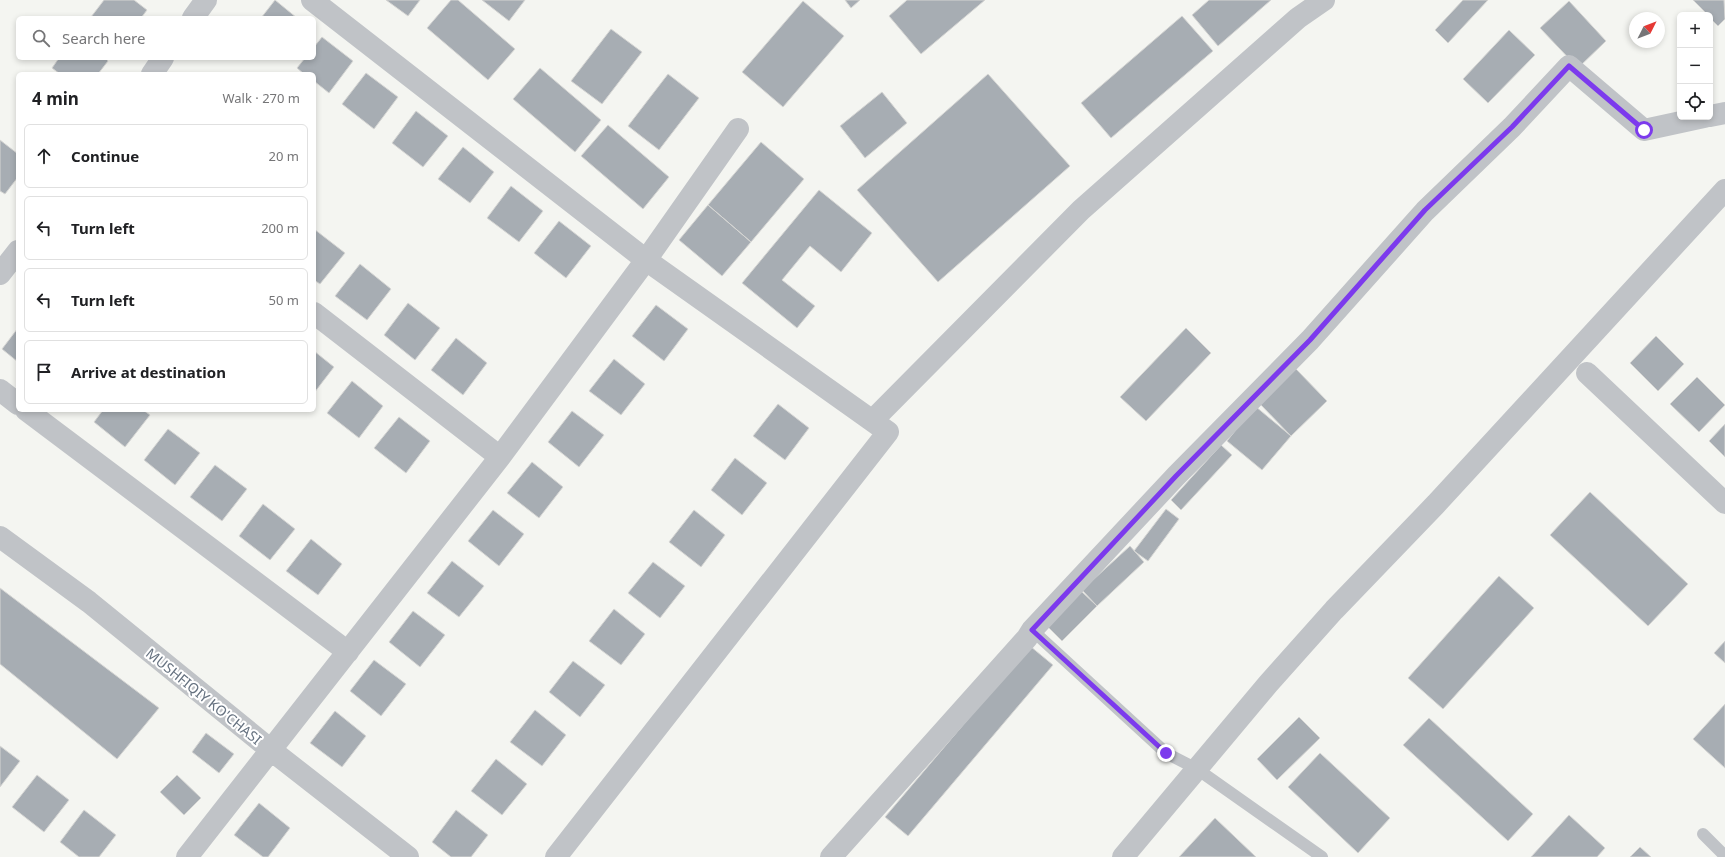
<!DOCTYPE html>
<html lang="en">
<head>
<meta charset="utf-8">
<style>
	body { margin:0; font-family:"Noto Sans",sans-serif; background:#f6f6f6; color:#202124 }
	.controls { position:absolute; right:12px; top:12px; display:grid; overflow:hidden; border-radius:6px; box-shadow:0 2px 6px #0003 }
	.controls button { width:36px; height:36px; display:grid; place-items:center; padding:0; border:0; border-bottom:1px solid #e0e0e0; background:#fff; color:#202124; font:20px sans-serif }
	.compass { position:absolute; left:1629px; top:12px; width:36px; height:36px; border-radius:50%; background:#fff; box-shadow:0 2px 6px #0003; rotate:48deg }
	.stop { position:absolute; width:12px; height:12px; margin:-9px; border:3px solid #7c3aed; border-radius:50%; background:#fff }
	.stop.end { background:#7c3aed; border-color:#fff; box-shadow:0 1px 4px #0008 }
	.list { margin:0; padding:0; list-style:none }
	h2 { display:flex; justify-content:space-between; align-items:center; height:52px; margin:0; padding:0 16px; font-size:17px }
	h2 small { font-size:13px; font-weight:400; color:#757577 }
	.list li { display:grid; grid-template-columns:26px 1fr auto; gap:12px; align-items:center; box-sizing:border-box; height:64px; margin:0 8px 8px; padding:0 8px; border:1px solid #e0e0e0; border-radius:6px }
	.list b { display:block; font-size:15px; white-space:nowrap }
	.list em { font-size:13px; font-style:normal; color:#757577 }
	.icon { flex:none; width:22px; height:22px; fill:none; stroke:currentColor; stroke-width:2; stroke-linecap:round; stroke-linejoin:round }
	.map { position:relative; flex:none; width:1725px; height:857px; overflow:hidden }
	.search { position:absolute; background:#fff; box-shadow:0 2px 6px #0003; left:16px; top:16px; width:300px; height:44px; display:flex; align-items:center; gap:10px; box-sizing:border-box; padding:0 14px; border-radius:6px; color:#757577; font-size:15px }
	.panel { position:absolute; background:#fff; box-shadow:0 2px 6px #0003; left:16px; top:72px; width:300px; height:340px; border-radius:6px }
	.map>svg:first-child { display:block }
	.building { fill:#a7adb3; stroke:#d6d6d4 }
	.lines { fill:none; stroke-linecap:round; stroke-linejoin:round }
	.service { stroke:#c0c3c7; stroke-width:12 }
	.minor { stroke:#c0c3c7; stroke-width:22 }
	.route { stroke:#7c3aed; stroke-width:5 }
	.labels { text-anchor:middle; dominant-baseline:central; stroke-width:4; stroke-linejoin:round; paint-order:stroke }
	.street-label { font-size:14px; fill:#667280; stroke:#fff }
</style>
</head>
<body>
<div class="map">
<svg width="1725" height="857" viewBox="0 0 1725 857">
	<rect width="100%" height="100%" fill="#f4f5f1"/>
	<!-- building -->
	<path class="building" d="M104,0H134L147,10L141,18H93L91,17Z
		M275,0L297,18H261Z
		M386,0H420L408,16Z
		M451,0H458L515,49L488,80L427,28Z
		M482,0H525L509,21Z
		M845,0H860L851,8Z
		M907,0H985L921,54L889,16Z
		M1209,0H1271L1218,46L1192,15Z
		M1463,0H1488L1448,43L1435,30Z
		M1693,0H1724L1725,19L1718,26L1710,18V15H1708Z
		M803,1L844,36L783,107L742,72Z
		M1569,1L1606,41L1578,68L1540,28Z
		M1182,16L1213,51L1111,138L1081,103Z
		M611,29L642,52L602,104L571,81Z
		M1509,30L1535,55L1488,103L1463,79Z
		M322,37L353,61L329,93L314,81V74H304L297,68L305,58H314V47Z
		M59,58H105L108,61L98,74H60L52,68Z
		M540,68L601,120L575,152L513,99Z
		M366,73L398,97L374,129L342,104Z
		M668,74L699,98L659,150L628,126Z
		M988,74L1070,166L938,282L857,190Z
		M882,92L907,123L865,158L840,126Z
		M416,111L448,136L423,167L392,143Z
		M608,125L669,177L643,209L581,156Z
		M0,140L18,154V177L5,194L0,191Z
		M761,142L804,179L751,242L708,205Z
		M463,147L494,172L470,203L438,179Z
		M511,186L543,211L519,242L487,218Z
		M819,190L872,233L841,272L810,246L782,280L815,306L797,328L742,283Z
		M708,205L751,242L722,276L679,240Z
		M559,221L591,246L566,278L534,253Z
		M314,229L345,253L320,284L314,280Z
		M360,264L391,289L367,320L335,296Z
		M408,303L440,328L415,360L384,335Z
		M656,305L688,329L664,361L632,336Z
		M18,328V362L2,349Z
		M1186,328L1211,353L1146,421L1120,397Z
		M1656,336L1684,364L1658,391L1630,363Z
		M456,338L487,363L463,395L431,370Z
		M314,351L334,367L314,393Z
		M614,359L645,384L621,415L589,391Z
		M1296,369L1327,401L1291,436L1260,404Z
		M1697,377L1725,405L1699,432L1670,404Z
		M352,381L383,406L359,438L327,413Z
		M778,404L809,428L785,460L753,436Z
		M1255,406L1291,436L1262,470L1227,441Z
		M103,410H143L150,415L125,447L94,422Z
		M572,411L604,435L579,467L548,442Z
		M399,417L430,441L406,473L374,448Z
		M1725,424V457L1709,441Z
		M168,429L200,453L175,485L144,460Z
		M1221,445L1232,455L1181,510L1171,500Z
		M735,458L767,483L742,515L711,490Z
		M532,462L563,487L539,518L507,493Z
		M215,465L247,489L222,521L190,497Z
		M1590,492L1688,584L1648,626L1550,535Z
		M263,504L295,529L270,560L239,536Z
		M1166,509L1179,519L1148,561L1134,551Z
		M493,510L524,534L499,566L468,541Z
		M694,510L725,535L701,567L669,542Z
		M311,539L342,564L318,595L286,571Z
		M1130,546L1144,562L1097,606L1082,590Z
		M452,561L484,586L459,617L427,593Z
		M653,562L685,586L660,618L628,593Z
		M1499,576L1534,608L1443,709L1408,678Z
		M0,588L159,708L117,759L0,664Z
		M1081,591L1097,606L1062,641L1047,626Z
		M614,609L645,634L621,665L589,641Z
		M413,611L445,635L420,667L389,642Z
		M1725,641V663L1714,653Z
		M1030,646L1053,665L908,836L885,817Z
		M374,660L406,684L381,716L350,691Z
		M573,661L605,685L580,717L549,692Z
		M1725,704V768L1693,739Z
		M535,710L566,735L542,766L510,742Z
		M335,711L366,736L342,767L310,743Z
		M1299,717L1320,738L1277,780L1257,759Z
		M1429,718L1533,814L1508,841L1403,745Z
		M206,733L234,754L219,773L192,752Z
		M0,746L20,761L0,787Z
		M1320,753L1390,818L1358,853L1288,787Z
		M496,759L527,784L502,815L471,791Z
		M37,775L69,800L44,832L12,807Z
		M177,775L201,798L184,815L160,792Z
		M259,803L290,828L268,857H263L234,835Z
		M84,810L116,835L99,857H79L60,842Z
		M456,810L488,835L471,857H451L432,842Z
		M1569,815L1605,848L1597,857H1531Z
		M1215,818L1256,857H1179Z
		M1640,847L1651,857H1630Z"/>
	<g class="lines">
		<!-- service -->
		<path class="service" d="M1032,630L1166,753L1197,769L1322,857
			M1703,834L1725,856"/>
		<!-- minor -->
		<path class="minor" d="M312,0L646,260L888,432L556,857
			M193,18L206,0
			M152,74L163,58
			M1710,116L1725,113
			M0,274L18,251
			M314,313L500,457
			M1587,373L1725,503
			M0,390L18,404
			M26,410L348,652
			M873,420L1081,210L1298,18L1324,0
			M0,537L89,602L271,750L408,857
			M187,857L500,457L646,260L738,129
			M831,857L1027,638L1032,630L1176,476L1310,340L1425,211L1512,127L1569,66L1644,130L1704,117
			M1123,857L1268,684L1334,610L1436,504L1725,190"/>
	</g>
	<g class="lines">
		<!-- route -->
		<path class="route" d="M1166,753L1032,630L1176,476L1310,340L1425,210L1512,127L1569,66L1644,130"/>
	</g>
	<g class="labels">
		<!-- street labels -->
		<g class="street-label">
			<text transform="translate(204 696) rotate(39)">MUSHFIQIY KO'CHASI</text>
		</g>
	</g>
</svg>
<div class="controls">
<button>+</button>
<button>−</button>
<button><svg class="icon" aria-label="locate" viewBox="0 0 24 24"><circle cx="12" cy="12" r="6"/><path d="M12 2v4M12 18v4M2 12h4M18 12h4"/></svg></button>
</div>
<svg class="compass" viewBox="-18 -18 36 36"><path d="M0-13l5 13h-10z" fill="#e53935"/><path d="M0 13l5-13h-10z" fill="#757577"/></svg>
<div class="stop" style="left:1644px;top:130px"></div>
<div class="stop end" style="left:1166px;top:753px"></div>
<div class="search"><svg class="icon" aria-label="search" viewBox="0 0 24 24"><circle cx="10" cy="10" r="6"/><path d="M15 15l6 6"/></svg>Search here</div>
<section class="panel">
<h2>4 min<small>Walk · 270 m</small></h2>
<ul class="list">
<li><svg class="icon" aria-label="ahead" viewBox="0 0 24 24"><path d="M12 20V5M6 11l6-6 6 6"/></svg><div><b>Continue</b></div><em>20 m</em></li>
<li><svg class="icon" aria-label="left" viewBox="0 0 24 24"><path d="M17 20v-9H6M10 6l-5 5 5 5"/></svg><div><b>Turn left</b></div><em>200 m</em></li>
<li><svg class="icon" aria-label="left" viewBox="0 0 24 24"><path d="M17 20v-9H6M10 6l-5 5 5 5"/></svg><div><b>Turn left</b></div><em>50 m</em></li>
<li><svg class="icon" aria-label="arrive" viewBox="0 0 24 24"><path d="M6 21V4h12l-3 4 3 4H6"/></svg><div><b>Arrive at destination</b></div></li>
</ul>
</section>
</div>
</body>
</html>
